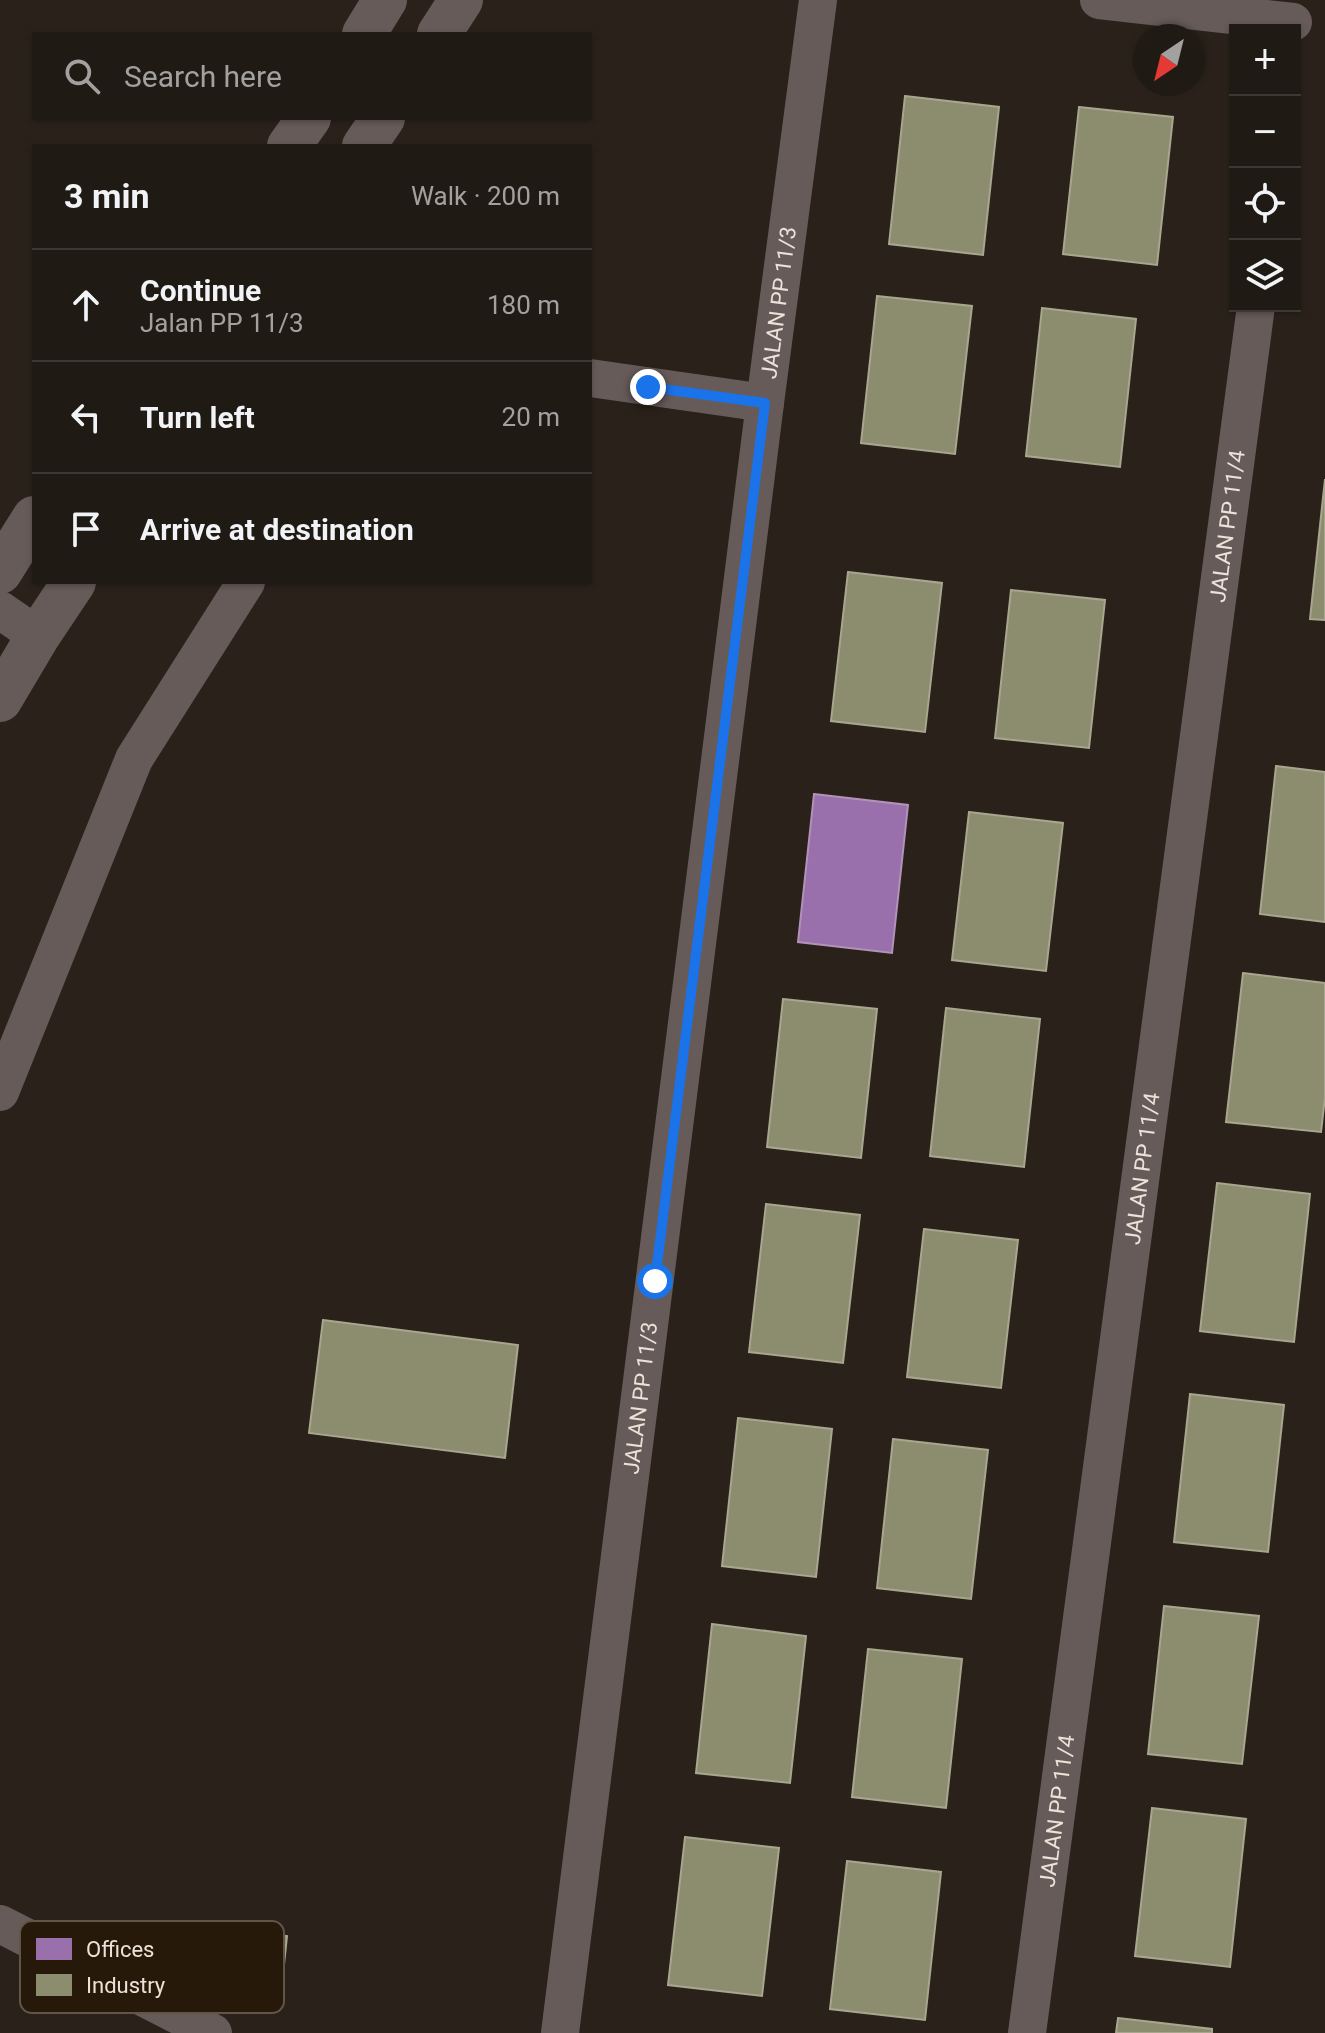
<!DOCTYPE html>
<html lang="en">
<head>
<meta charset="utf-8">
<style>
	body { margin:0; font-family:Roboto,sans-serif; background:#2d2722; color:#f1f3f6 }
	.controls { position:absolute; right:24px; top:24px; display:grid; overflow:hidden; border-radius:0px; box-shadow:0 2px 6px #0004 }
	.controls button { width:72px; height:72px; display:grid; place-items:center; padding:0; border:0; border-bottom:2px solid #3d3834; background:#201a14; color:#f1f3f6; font:40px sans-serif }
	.compass { position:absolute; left:1133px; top:24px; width:72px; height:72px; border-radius:50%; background:#201a14; box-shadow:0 2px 6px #0004; rotate:215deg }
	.stop { position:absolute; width:24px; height:24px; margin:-18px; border:6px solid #1a73e8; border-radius:50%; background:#fff }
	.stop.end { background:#1a73e8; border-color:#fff; box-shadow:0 2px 8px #0008 }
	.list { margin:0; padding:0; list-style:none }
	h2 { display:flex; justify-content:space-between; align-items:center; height:104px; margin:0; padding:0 32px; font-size:34px }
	h2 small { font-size:26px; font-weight:400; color:#a2a1a0 }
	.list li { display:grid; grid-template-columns:52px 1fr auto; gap:24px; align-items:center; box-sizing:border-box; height:112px; padding:0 32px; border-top:2px solid #3d3834 }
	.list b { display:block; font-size:30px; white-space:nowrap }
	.list p { margin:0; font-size:26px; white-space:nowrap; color:#a2a1a0 }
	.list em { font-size:26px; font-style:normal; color:#a2a1a0 }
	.icon { flex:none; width:44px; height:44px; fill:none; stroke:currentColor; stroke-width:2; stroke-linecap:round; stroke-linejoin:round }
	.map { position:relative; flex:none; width:1325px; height:2033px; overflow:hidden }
	.search { position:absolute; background:#201a14; box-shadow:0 2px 6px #0004; left:32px; top:32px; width:560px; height:88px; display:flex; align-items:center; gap:20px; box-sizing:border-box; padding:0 28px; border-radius:0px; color:#a2a1a0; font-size:30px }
	.panel { position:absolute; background:#201a14; box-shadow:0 2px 6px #0004; left:32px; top:144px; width:560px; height:440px; border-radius:0px }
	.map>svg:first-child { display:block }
	.offices { fill:#9970ab; stroke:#b292b8; stroke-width:2 }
	.industry { fill:#8c8c6e; stroke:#a8a68e; stroke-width:2 }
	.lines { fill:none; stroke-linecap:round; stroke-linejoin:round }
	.minor { stroke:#675b59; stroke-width:38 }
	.tertiary { stroke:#675b59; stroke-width:44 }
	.route { stroke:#1a73e8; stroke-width:10 }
	.labels { text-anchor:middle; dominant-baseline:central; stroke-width:8; stroke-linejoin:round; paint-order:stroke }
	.street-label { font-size:22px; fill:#ebe2d8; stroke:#26190a }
	.key { fill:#26190a; stroke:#615548; stroke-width:2 }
	.key-label { font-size:22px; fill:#ebe2d8 }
</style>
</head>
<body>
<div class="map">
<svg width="1325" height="2033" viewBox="0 0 1325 2033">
	<rect width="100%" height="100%" fill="#2a221a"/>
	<!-- offices -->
	<path class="offices" d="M814,794L908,805L892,953L798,942Z"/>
	<!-- industry -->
	<path class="industry" d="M905,96L999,107L983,255L889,244Z
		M1079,107L1173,117L1157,265L1063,254Z
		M877,296L972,306L955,454L861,443Z
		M1042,308L1136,319L1120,467L1026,456Z
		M1325,479V620L1310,619Z
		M848,572L942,583L925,732L831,721Z
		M1011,590L1105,600L1089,748L995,738Z
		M1276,766L1325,772V922L1260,914Z
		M969,812L1063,823L1046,971L952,960Z
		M1243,973L1325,983V1097L1321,1132L1226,1122Z
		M783,999L877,1009L861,1158L767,1147Z
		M946,1008L1040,1019L1024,1167L930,1156Z
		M1217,1183L1310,1194L1294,1342L1200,1331Z
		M766,1204L860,1215L843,1363L749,1352Z
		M924,1229L1018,1240L1001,1388L907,1377Z
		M323,1320L518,1345L505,1458L309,1433Z
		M1190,1394L1284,1405L1268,1552L1174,1542Z
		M738,1418L832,1429L816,1577L722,1566Z
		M893,1439L988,1450L971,1599L877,1588Z
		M1164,1606L1259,1616L1242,1764L1148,1754Z
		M712,1624L806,1636L790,1783L696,1773Z
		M868,1649L962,1659L946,1808L852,1797Z
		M1152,1808L1246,1819L1230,1967L1135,1956Z
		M685,1837L779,1848L762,1996L668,1985Z
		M847,1861L941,1872L925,2020L830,2009Z
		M232,1929L287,1936L283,1974L227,1967Z
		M1118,2018L1212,2029V2033H1116Z"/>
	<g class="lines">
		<!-- minor -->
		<g class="minor">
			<path d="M1099,0L1293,22"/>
			<path d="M590,378L765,403"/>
			<path d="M0,610L38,636"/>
			<path d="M0,1092L134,759L246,582"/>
			<path d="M0,1924L213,2033"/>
			<path id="s1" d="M560,2033L765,403L818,0"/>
			<path id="s2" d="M1027,2033L1256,306"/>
		</g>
		<!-- tertiary -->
		<path class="tertiary" d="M364,34L385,0
			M439,34L461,0
			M289,146L309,118
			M364,146L383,118
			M0,572L34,518
			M0,700L38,636L74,582"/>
	</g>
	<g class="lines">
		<!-- route -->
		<path class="route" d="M648,387L765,403L655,1281"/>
	</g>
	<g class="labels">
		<!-- street labels -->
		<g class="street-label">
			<text stroke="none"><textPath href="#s1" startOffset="1744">JALAN PP 11/3</textPath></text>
			<text stroke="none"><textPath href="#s2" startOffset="1520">JALAN PP 11/4</textPath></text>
			<text stroke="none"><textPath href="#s2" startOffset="872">JALAN PP 11/4</textPath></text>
			<text stroke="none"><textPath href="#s1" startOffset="640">JALAN PP 11/3</textPath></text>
			<text stroke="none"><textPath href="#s2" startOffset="224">JALAN PP 11/4</textPath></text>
		</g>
	</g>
	<!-- legend -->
	<rect x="20" y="1921" width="264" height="92" rx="12" class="key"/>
	<rect x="36" y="1938" width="36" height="22" fill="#9970ab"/>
	<rect x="36" y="1974" width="36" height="22" fill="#8c8c6e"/>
	<g class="key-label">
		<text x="86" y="1957">Offices</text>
		<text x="86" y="1993">Industry</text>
	</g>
</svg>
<div class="controls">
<button>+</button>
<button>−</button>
<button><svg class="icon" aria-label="locate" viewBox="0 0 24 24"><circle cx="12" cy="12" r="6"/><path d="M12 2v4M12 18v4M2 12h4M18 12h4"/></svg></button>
<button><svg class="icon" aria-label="layers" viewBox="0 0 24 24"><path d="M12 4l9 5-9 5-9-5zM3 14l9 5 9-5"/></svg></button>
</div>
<svg class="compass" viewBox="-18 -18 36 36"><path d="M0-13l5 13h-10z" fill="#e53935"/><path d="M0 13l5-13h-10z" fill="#a2a1a0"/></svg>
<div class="stop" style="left:655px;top:1281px"></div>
<div class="stop end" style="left:648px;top:387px"></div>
<div class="search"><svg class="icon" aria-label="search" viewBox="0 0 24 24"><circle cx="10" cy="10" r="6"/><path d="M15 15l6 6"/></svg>Search here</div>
<section class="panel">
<h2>3 min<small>Walk · 200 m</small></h2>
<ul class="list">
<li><svg class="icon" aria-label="ahead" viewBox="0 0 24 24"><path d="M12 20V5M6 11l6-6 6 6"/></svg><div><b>Continue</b><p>Jalan PP 11/3</p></div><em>180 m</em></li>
<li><svg class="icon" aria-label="left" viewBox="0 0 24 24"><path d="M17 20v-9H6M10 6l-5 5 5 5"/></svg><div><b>Turn left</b></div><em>20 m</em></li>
<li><svg class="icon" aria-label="arrive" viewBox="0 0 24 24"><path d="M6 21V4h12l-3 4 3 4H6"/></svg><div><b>Arrive at destination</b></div></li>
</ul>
</section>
</div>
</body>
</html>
